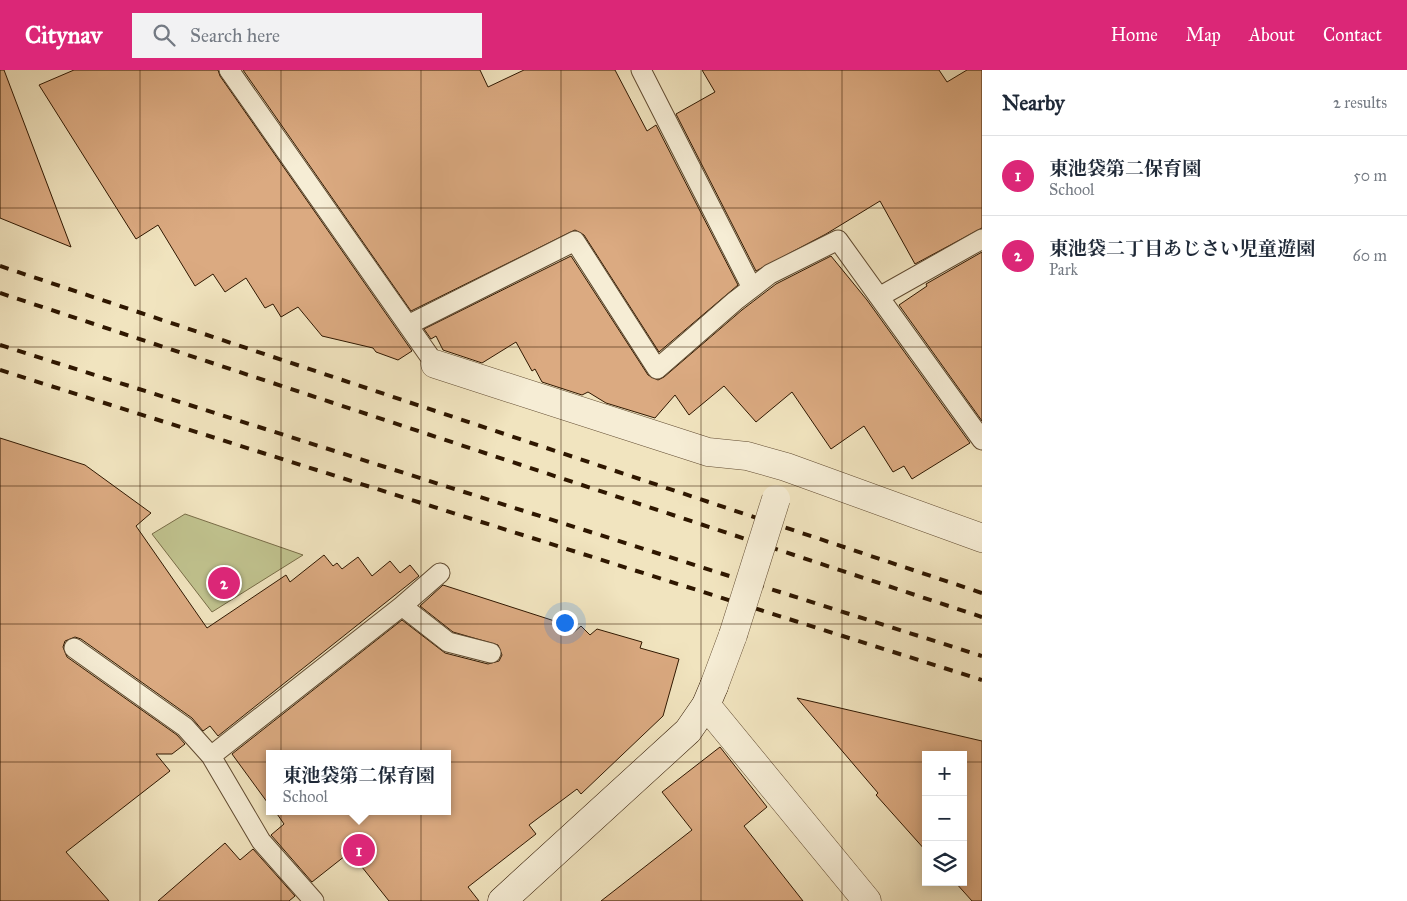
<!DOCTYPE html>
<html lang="en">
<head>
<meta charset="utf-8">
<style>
	body { margin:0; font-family:"IM FELL Great Primer","Noto Serif JP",serif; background:#f2f2f3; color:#1f2937 }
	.controls { position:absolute; right:15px; bottom:15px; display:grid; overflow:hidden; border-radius:0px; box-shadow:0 2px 12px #0003 }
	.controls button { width:45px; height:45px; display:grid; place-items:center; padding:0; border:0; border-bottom:1px solid #e0e1e3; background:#fff; color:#1f2937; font:25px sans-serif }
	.you { position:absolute; left:564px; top:552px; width:18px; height:18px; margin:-12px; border:4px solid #fff; border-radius:50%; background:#1a73e8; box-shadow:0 0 0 8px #1a73e833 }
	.badge { display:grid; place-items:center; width:32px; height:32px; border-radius:50%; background:#db2777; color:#fff; font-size:16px; font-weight:700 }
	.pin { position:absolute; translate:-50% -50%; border:2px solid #fff; box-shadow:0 1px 5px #0006 }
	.popup { position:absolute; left:266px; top:680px; width:185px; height:65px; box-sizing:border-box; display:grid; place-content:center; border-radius:0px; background:#fff; filter:drop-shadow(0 1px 4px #0005); font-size:16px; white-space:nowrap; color:#747a83 }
	.popup b { font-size:19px; color:#1f2937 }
	.popup::after { content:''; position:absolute; left:50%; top:100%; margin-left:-10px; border:10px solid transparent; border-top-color:#fff }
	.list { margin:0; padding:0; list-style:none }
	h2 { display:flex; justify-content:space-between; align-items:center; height:65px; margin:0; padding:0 20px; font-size:21px }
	h2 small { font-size:16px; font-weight:400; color:#747a83 }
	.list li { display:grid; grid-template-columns:32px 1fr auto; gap:15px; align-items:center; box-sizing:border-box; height:80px; padding:0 20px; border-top:1px solid #e0e1e3 }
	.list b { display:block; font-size:19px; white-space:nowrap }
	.list p { margin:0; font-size:16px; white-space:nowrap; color:#747a83 }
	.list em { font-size:16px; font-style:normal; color:#747a83 }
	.icon { flex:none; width:28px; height:28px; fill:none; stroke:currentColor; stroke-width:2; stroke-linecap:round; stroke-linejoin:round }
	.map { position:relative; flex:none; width:982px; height:831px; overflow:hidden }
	header { display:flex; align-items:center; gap:30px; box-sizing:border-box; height:70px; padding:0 25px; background:#db2777; color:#fff }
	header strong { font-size:24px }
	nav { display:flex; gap:28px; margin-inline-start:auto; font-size:18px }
	.search { width:350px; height:45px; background:#f2f2f3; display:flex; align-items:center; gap:12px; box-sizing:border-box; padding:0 18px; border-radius:0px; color:#747a83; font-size:19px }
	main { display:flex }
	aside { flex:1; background:#fff }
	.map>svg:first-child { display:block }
	.green { fill:#c0c28e; stroke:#786c47 }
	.building { fill:#dbaa81; stroke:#2f1700 }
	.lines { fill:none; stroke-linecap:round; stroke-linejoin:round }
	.lane-casing { stroke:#604a30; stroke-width:21 }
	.street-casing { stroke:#604a30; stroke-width:29 }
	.secondary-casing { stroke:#2f1700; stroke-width:29 }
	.lane { stroke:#f6edd5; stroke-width:19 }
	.street { stroke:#f6edd5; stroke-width:28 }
	.secondary { stroke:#f6edd5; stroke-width:28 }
	.rail { stroke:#2f1700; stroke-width:4; stroke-dasharray:9 9; stroke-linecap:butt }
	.street-bridge-casing { stroke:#604a30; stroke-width:29; stroke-linecap:butt }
	.street-bridge { stroke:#f6edd5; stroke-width:28 }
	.grid { fill:none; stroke:#2f1700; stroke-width:1; stroke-opacity:0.55 }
</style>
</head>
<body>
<header>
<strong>Citynav</strong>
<div class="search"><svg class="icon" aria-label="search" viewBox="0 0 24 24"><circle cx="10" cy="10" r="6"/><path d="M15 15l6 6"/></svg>Search here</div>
<nav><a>Home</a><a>Map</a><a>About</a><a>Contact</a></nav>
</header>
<main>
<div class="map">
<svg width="982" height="831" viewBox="0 0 982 831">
	<rect width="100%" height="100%" fill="#f1e4bf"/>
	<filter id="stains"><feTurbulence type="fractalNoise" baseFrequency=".004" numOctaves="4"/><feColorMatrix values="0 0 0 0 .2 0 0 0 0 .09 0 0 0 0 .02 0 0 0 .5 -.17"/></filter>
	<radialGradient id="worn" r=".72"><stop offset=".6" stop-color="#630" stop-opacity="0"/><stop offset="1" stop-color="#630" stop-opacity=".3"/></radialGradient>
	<!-- green -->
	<path class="green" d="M185,444L303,485L212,542L152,464Z"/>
	<!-- building -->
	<path class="building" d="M0,0H4L71,177L0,148Z
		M74,0H218L220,6L412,281L398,290L376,282L373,278L322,266L298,237L281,247L273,234L265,238L246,208L225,222L213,204L195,216L158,155L136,169L39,15Z
		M243,0H480L488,17L524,0H615L647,61L656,55L738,215L659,282L584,165L575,160L411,241Z
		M702,0H939L947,12L967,0H982V158L915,194L880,131L826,164L756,201L676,44L715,22Z
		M982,182V351L899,235L927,216L926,214Z
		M571,186L648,305L658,310L664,307L742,240L776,214L831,186L867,230L970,373L912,409L904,396L893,402L864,356L831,379L792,322L756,352L724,316L689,345L675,325L655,348L606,333L588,322L582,325L542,312L535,299L532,301L516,272L482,293L443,280L436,266L431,269L424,259Z
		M0,368L85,395L151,443L136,456L207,558L286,505L290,512L324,485L333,496L337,493L342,499L358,487L372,506L390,491L400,503L410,495L419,506L218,666L210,656L203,661L192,648L81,569L75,567L65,571L63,577L67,587L177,665L185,674L172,684H156L170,701L66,782L109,831H0Z
		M443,515L567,555L573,563L581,556L590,565L597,559L642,572L640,578L679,589L663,646L581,724L577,719L529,755L536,764L468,817L479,831H389L350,782L312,812L271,765L284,754L275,741H448V684H270V736L232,684L402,550L445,583L488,594L499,591L502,585L498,575L453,562L420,536Z
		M797,628L982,671V831H972L955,812H963V685H926V781L876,725L878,723Z
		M720,677L767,737L744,756L803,831H601L692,760L662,722Z
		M225,773L240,790L253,779L295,826L289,831H158Z"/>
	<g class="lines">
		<!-- lane casing -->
		<g class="lane-casing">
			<path id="lane" d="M229,0L435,294
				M641,0L752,218
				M879,227L982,169
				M408,255L575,171L657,299L735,231L770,204L838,170L982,370
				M402,536L448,572L491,583
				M74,578L185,657L211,686L261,771L314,831
				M211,686L402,536L440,503"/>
		</g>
		<!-- street casing -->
		<g class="street-casing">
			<path id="street" d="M435,294L708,382L747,386L786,397L982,468
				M714,616L733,565
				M706,635L867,831"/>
		</g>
		<!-- secondary casing -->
		<g class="secondary-casing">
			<path id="secondary" d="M502,831L688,661L706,635L714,616"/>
		</g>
		<!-- lane -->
		<use href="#lane" class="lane"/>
		<!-- street -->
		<use href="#street" class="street"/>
		<!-- secondary -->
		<use href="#secondary" class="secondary"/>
		<!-- rail -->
		<path class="rail" d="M0,196L982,523
			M0,223L982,547
			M0,275L982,586
			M0,300L982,610"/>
		<!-- street-bridge casing -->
		<g class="street-bridge-casing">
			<path id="street-bridge" d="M733,565L776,429"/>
		</g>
		<!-- street-bridge -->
		<use href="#street-bridge" class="street-bridge"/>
	</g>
	<!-- grid -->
	<path class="grid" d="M140,0V831M281,0V831M421,0V831M561,0V831M701,0V831M842,0V831M0,138H982M0,277H982M0,416H982M0,554H982M0,692H926M963,692H982"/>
	<rect width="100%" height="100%" filter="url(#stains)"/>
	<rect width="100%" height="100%" fill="url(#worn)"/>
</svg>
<div class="controls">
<button>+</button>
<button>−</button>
<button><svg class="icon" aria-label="layers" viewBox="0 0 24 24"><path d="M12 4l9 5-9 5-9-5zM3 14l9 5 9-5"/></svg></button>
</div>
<div class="you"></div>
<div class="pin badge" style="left:359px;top:780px">1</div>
<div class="popup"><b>東池袋第二保育園</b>School</div>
<div class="pin badge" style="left:224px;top:513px">2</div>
</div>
<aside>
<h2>Nearby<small>2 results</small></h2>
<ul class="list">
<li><span class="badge">1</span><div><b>東池袋第二保育園</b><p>School</p></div><em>50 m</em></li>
<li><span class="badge">2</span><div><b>東池袋二丁目あじさい児童遊園</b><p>Park</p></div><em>60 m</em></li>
</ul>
</aside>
</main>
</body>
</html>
